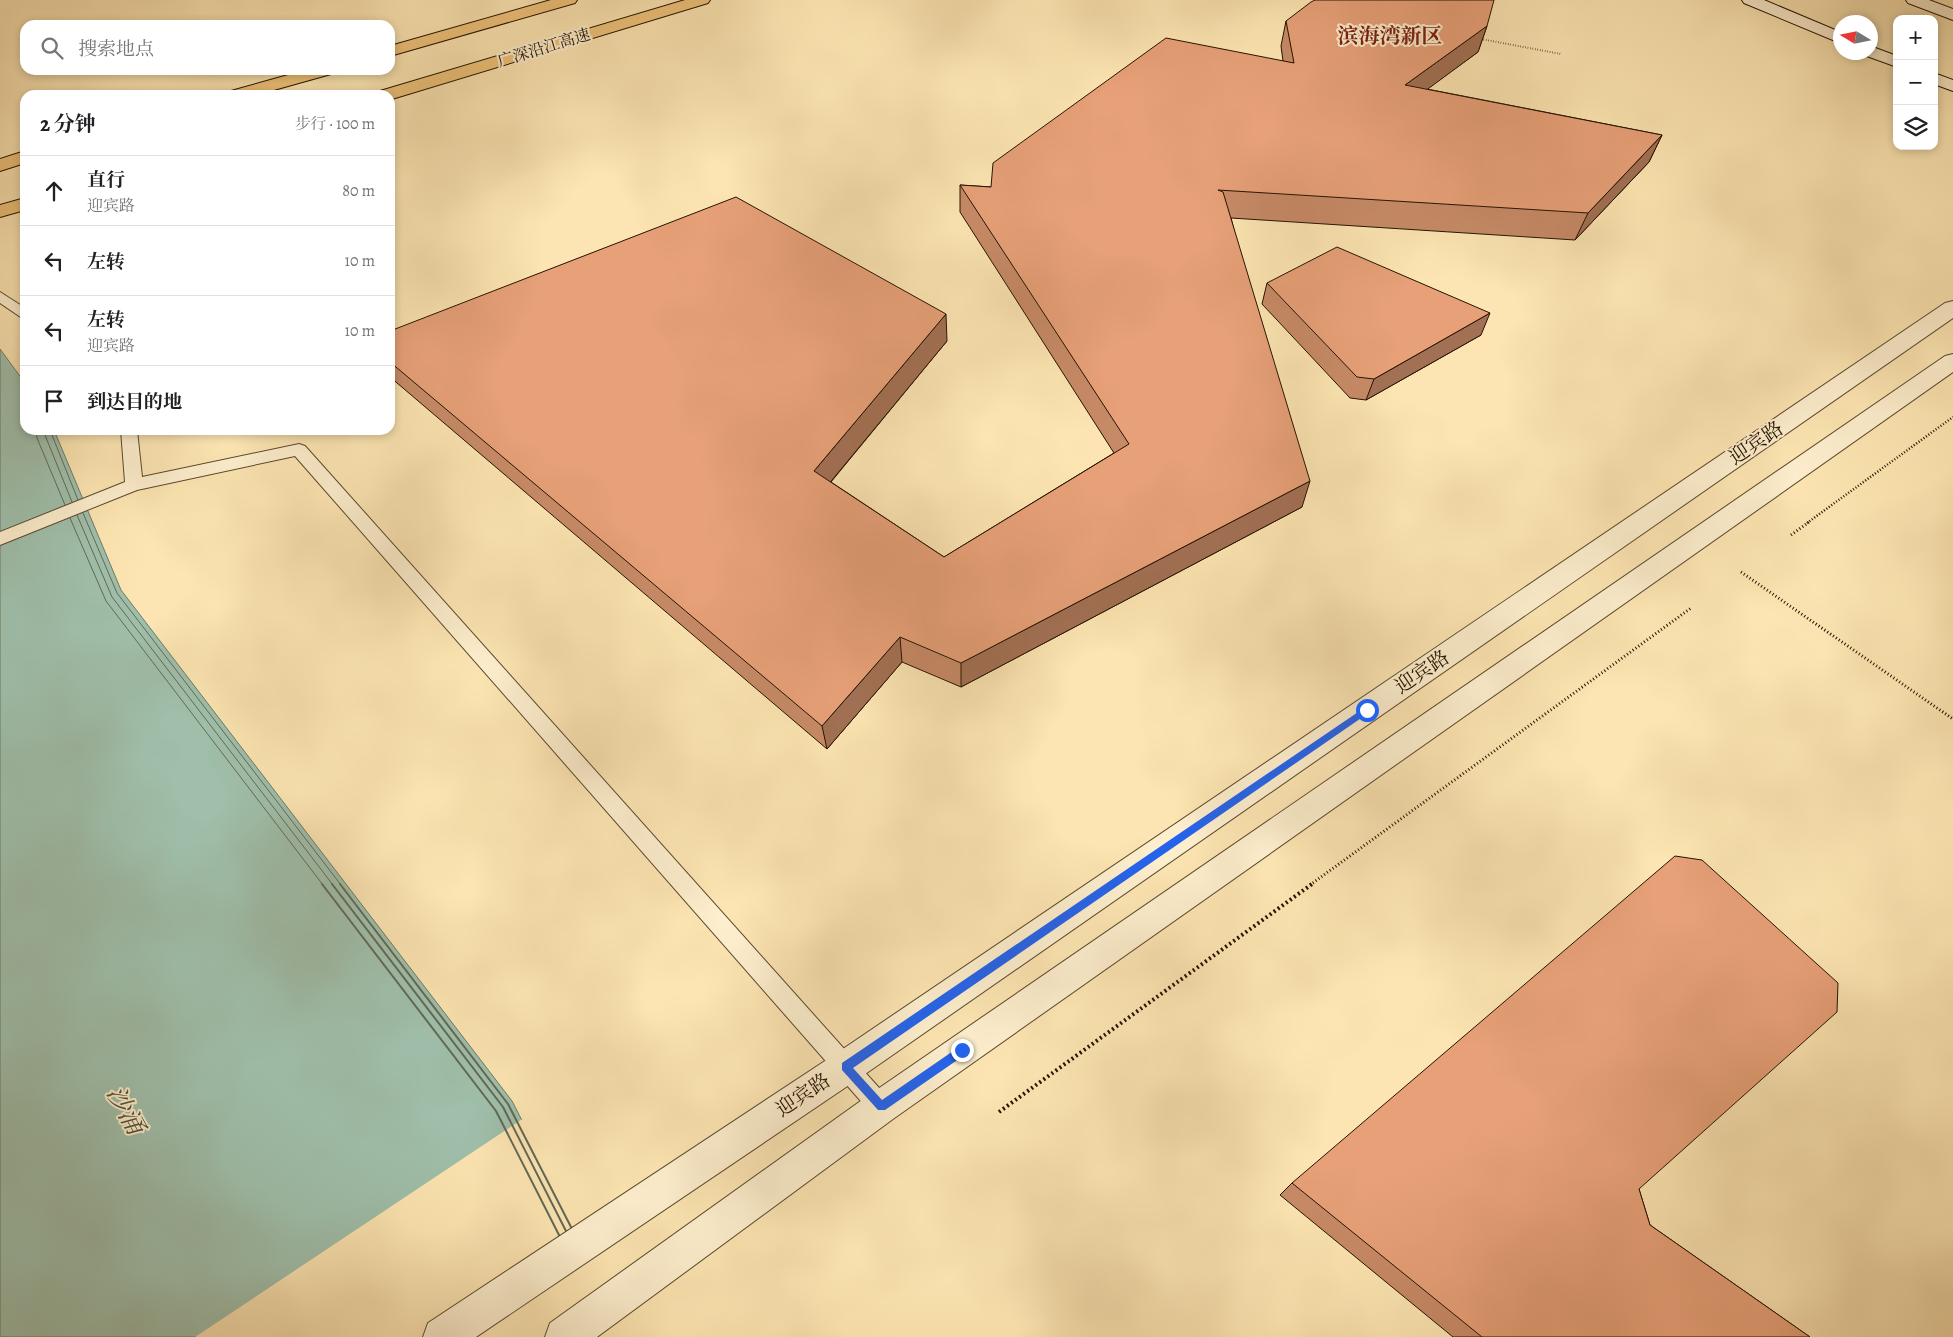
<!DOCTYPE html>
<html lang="zh">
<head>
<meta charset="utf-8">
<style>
	body { margin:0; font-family:Alegreya,"Noto Serif SC",serif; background:#f6f6f6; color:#202124 }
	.controls { position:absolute; right:15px; top:15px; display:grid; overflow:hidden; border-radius:10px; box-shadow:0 2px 8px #0003 }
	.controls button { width:45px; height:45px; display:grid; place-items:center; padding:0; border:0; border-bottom:1px solid #e0e0e0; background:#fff; color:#202124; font:25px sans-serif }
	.compass { position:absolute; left:1833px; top:15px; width:45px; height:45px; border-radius:50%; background:#fff; box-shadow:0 2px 8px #0003; rotate:280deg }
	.stop { position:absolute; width:15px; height:15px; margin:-11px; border:4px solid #2563eb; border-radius:50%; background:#fff }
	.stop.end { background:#2563eb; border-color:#fff; box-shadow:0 1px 5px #0008 }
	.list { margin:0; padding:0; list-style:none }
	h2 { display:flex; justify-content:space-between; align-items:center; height:65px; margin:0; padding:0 20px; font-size:21px }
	h2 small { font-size:16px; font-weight:400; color:#757577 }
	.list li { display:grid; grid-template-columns:32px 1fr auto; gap:15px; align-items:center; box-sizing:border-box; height:70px; padding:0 20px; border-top:1px solid #e0e0e0 }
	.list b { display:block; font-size:19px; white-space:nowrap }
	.list p { margin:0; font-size:16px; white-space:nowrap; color:#757577 }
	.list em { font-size:16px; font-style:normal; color:#757577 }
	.icon { flex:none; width:28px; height:28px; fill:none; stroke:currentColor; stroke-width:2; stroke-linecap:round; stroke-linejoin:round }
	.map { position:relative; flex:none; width:1953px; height:1337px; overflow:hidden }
	.search { position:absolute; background:#fff; box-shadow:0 2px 8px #0003; left:20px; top:20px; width:375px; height:55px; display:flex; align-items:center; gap:12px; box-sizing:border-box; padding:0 18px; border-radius:15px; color:#757577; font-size:19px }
	.panel { position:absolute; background:#fff; box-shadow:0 2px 8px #0003; left:20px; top:90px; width:375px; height:345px; border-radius:15px }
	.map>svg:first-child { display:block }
	.water { fill:#9fbfab; stroke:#6e7a67 }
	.pier { fill:#fce5b2 }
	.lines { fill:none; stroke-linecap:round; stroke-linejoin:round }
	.shore-far1 { stroke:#626956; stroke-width:1 }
	.shore { stroke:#626956; stroke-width:2 }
	.lane-casing { stroke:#5a482d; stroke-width:2 }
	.street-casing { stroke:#5a482d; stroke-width:2 }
	.secondary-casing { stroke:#241301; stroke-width:2 }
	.highway-casing { stroke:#241301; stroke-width:2 }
	.path-far3 { stroke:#241301; stroke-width:2; stroke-dasharray:0.5 2; stroke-linecap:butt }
	.path-far2 { stroke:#241301; stroke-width:2.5; stroke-dasharray:1 2; stroke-linecap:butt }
	.path-far1 { stroke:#241301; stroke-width:3; stroke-dasharray:1 2.5; stroke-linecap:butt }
	.path { stroke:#241301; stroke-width:4; stroke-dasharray:2 3; stroke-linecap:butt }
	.lane { fill:#fdeecd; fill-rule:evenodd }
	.street { fill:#fdeecd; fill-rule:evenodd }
	.secondary { fill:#fdeecd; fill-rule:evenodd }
	.highway { fill:#eec279; fill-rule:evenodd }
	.wall { fill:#c78a67; stroke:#241301 }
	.shaded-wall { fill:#a27054; stroke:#241301 }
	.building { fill:#e7a078; stroke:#241301 }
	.route { fill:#2563eb }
	.labels { text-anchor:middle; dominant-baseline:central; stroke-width:4; stroke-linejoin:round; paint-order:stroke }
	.far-street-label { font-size:16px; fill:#241301; stroke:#fdeecd }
	.street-label { font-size:20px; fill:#241301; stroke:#fdeecd }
	.far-district-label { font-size:21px; font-weight:bold; fill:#7a1f14; stroke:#fdeecd }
	.near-water-label { font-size:25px; font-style:italic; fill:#4f4f3c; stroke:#fdeecd }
</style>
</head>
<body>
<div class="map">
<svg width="1953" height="1337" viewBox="0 0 1953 1337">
	<rect width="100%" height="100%" fill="#fce5b2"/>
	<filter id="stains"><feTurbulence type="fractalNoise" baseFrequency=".004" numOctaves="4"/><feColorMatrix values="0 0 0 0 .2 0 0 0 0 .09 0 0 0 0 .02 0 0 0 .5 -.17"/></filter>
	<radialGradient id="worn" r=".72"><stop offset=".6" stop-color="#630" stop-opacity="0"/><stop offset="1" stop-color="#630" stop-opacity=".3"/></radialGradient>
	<!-- water -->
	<path class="water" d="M0,349L25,383V430H54L121,590L512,1101L633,1337H0Z"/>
	<!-- pier -->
	<path class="pier" d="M524,1118L635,1337H195Z"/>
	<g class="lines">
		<!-- shore-far1 -->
		<path class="shore-far1" d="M36,430L37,438L65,505
			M43,430L72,502
			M50,430L78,500
			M83,513L117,593L341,885
			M77,515L112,597L333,885
			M70,518L106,601L323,885"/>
		<!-- shore -->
		<path class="shore" d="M322,884L496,1111L559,1235
			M332,884L503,1107L566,1231
			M340,884L508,1104L571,1227"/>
		<!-- lane casing -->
		<g class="lane-casing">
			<path id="lane" d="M0,292L25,308V320L0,303Z
				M121,430H137L142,477L299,444L305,446L889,1099L893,1107L889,1115L881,1119L873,1115L295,456L137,490L0,545V532L125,482Z"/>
		</g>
		<!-- street casing -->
		<g class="street-casing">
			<path id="street" d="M1953,301V318L858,1079L476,1337H423L428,1323L834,1055L1945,303Z
				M1953,354V372L893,1119L597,1337H545L550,1323L869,1095L1945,356Z"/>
		</g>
		<!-- secondary casing -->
		<g class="secondary-casing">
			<path id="secondary" d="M1742,0H1764L1840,32V43L1744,3Z
				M1906,0H1929L1953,9V20L1908,3Z
				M1870,46L1897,56V67L1864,55L1863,52H1870Z
				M1934,73L1953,80V91L1934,84Z"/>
		</g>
		<!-- highway casing -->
		<g class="highway-casing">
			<path id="highway" d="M551,0H577L575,3L390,56V46Z
				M685,0H710L708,3L392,99H390V95H377L380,91Z
				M306,70H334L331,74L256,95H228L231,91Z
				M25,151V163L0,171V159Z
				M25,198V210L0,217V205Z"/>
		</g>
		<!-- path-far3 -->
		<path class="path-far3" d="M1481,39L1561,54"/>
		<!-- path-far2 -->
		<path class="path-far2" d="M1807,523L1953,417"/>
		<!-- path-far1 -->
		<path class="path-far1" d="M1791,535L1809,522
			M1741,572L1953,719
			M1310,885L1691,608"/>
		<!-- path -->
		<path class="path" d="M999,1112L1312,884"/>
		<!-- lane -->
		<use href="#lane" class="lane"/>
		<!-- street -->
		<use href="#street" class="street"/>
		<!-- secondary -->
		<use href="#secondary" class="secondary"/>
		<!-- highway -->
		<use href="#highway" class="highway"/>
	</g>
	<!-- wall -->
	<path class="wall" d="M1286,21L1487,26L1478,52L1427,89L1662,135L1649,162L1575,240L1231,218L1302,507L961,687L902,662L827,749L390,377V331L947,341L831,482L944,557L1114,453L960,212V185L991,187L1283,61L1281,46Z
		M1267,283L1481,335L1366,400L1350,398L1262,304Z
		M1292,1183L1639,1189L1650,1225L1810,1337H1453L1280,1195Z"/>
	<!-- shaded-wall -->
	<path class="shaded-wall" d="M1487,26L1478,52L1398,111L1405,85Z
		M1662,135L1649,162L1575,240L1588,213Z
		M1490,313L1481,335L1366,400L1374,379Z
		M946,314L947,341L818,497L814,471Z
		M1310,481L1302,507L961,687V663Z
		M900,637L902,662L827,749L822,726Z"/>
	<!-- building -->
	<path class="building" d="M1315,0H1494L1487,26L1405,85L1662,135L1588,213L1218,190L1223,192L1310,481L961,663L900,637L822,726L390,362V331L736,197L946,314L814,471L944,557L1129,444L960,185L991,187L993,163L1166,38L1294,63L1286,21L1311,2Z
		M1337,247L1490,313L1374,379L1357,377L1267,283Z
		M1675,856L1702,860L1838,983L1837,1012L1639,1189L1650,1225L1810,1337H1482L1292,1183Z"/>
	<!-- route -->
	<path class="route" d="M1367,706L1370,707V712L853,1068L882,1100L959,1047H966V1054L885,1110H878L842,1070V1063Z"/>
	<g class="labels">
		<!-- far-street labels -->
		<g class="far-street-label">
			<text transform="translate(544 48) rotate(-17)">广深沿江高速</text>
		</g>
		<!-- street labels -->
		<g class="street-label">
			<text transform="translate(1756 443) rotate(-34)">迎宾路</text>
			<text transform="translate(1422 672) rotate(-34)">迎宾路</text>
			<text transform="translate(803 1095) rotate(-34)">迎宾路</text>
		</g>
		<!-- far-district labels -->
		<g class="far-district-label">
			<text x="1390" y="36">滨海湾新区</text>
		</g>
		<!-- near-water labels -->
		<g class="near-water-label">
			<text transform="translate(125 1110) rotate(61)">沙涌</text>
		</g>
	</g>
	<rect width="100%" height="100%" filter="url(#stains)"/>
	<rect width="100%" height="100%" fill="url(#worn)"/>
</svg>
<div class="controls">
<button>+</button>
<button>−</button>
<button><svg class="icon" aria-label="layers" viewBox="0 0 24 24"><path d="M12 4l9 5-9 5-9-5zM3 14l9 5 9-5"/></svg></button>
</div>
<svg class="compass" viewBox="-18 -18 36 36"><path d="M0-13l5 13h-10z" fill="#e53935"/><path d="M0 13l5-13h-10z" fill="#757577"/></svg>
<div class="stop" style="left:1367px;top:710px"></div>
<div class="stop end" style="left:962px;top:1050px"></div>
<div class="search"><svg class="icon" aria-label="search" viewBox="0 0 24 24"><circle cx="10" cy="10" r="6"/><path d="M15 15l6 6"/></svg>搜索地点</div>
<section class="panel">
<h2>2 分钟<small>步行 · 100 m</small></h2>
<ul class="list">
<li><svg class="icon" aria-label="ahead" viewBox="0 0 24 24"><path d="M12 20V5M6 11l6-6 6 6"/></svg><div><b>直行</b><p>迎宾路</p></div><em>80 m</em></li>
<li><svg class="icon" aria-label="left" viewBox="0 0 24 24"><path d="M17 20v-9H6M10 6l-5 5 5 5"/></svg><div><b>左转</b></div><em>10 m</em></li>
<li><svg class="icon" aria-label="left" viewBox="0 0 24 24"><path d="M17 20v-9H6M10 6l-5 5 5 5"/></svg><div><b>左转</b><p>迎宾路</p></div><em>10 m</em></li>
<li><svg class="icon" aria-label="arrive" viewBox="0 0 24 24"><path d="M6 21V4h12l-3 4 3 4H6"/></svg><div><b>到达目的地</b></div></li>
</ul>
</section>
</div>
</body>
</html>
